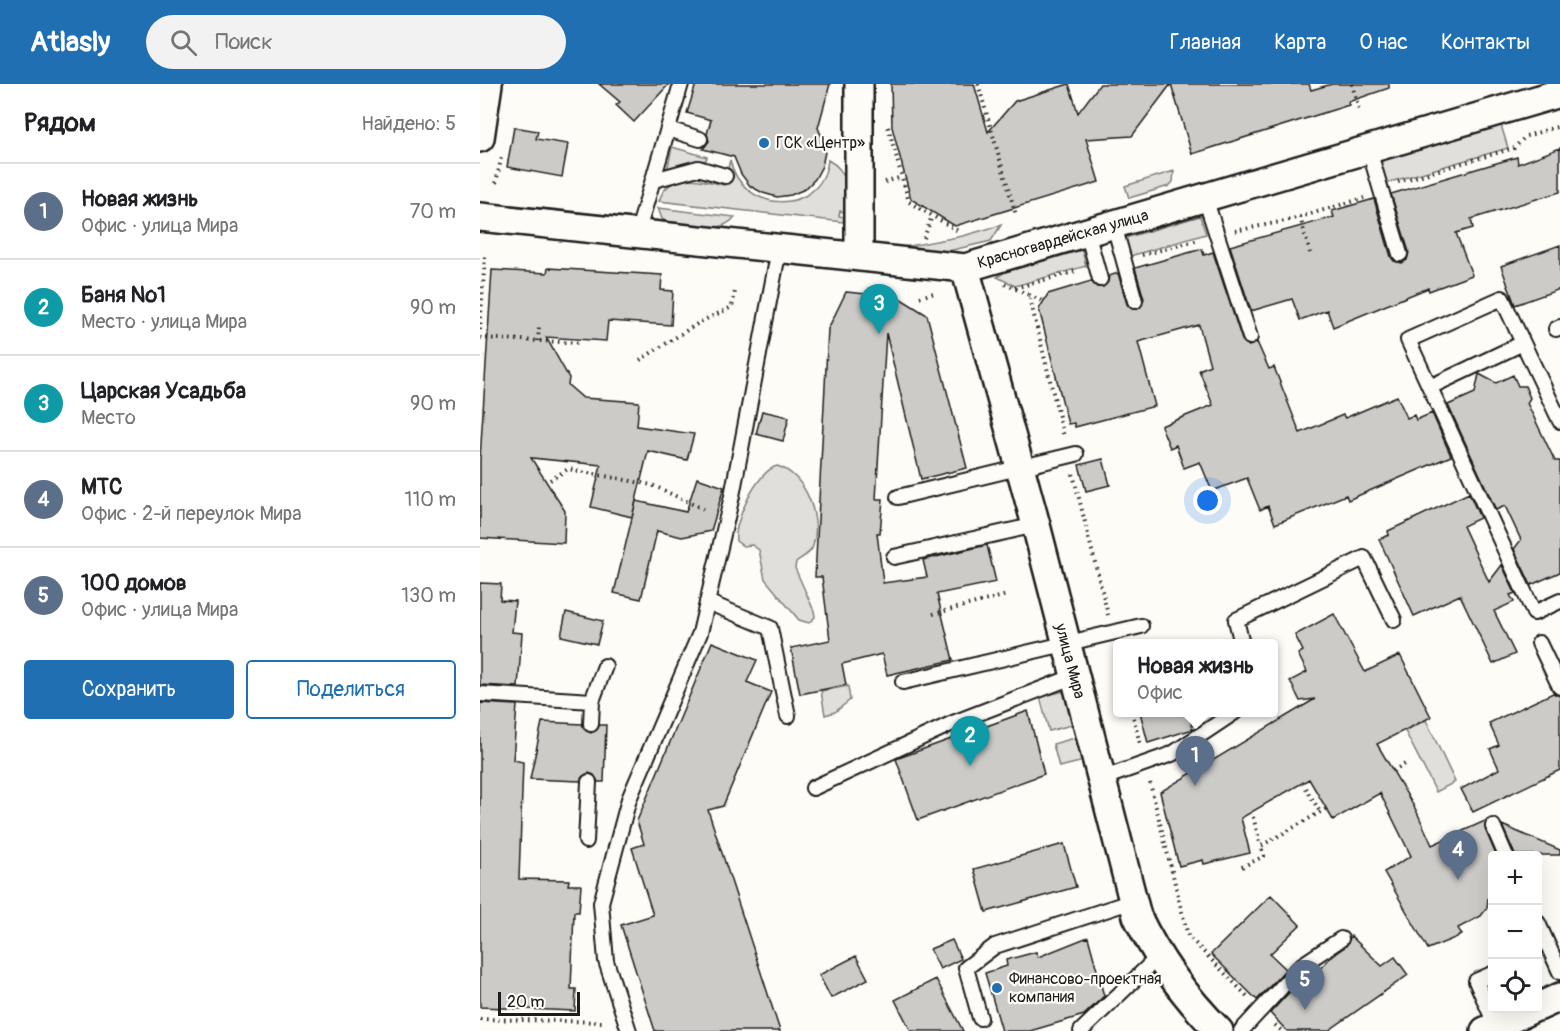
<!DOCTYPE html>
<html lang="ru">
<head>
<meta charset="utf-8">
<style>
	body { margin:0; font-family:Pangolin,sans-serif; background:#f2f2f2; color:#202124 }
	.controls { position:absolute; right:18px; bottom:18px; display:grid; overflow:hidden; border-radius:6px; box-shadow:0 6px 24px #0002 }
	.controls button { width:54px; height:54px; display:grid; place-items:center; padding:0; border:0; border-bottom:2px solid #e0e0e0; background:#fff; color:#202124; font:30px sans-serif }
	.scale { position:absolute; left:18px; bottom:15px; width:82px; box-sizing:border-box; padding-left:6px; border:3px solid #1c1c1c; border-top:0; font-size:16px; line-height:21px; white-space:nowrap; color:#1c1c1c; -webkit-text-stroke:4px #fdfcf7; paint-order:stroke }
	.you { position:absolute; left:728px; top:417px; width:21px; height:21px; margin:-15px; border:4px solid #fff; border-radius:50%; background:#1a73e8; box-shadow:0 0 0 9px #1a73e833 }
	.badge { display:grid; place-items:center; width:39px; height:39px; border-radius:50%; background:#1f6fb2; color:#fff; font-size:20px; font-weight:700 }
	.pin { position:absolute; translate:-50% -50px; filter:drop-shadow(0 2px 3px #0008) }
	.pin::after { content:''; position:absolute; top:32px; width:21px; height:18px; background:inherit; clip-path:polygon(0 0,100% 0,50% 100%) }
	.popup { position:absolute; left:633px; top:555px; width:165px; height:78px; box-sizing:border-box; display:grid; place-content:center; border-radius:6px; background:#fff; filter:drop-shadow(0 2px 4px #0005); font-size:20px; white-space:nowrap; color:#757577 }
	.popup b { font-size:22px; color:#202124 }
	.popup::after { content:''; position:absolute; left:50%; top:100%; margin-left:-12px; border:12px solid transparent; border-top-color:#fff }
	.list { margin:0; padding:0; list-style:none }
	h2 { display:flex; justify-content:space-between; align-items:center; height:78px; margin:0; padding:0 24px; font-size:26px }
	h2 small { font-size:20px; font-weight:400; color:#757577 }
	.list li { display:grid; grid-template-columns:39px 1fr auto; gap:18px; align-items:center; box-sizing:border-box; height:96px; padding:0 24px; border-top:2px solid #e0e0e0 }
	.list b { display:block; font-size:22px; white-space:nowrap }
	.list p { margin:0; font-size:20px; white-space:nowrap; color:#757577 }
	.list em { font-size:20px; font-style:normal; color:#757577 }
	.actions { display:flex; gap:12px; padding:18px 24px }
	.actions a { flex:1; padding:14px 0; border:2px solid #1f6fb2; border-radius:6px; text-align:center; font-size:21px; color:#1f6fb2 }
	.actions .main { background:#1f6fb2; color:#fff }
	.icon { flex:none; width:33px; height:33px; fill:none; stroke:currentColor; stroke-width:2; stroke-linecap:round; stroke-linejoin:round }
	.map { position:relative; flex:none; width:1080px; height:947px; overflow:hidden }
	header { display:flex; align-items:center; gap:36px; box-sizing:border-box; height:84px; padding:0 30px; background:#1f6fb2; color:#fff }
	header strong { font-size:28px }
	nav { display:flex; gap:33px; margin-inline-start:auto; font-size:21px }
	.search { width:420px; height:54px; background:#f2f2f2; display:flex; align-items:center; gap:15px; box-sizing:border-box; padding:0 21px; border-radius:33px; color:#757577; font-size:22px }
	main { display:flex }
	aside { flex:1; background:#fff }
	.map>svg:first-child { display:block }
	.green { fill:#e0dfdb; stroke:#7e7e7c; stroke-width:1.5 }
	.building { fill:#cccbc8; stroke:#1c1c1c; stroke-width:1.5 }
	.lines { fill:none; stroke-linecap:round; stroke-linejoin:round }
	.service-casing { stroke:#1c1c1c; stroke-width:18 }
	.minor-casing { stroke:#1c1c1c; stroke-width:32 }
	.path { stroke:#1c1c1c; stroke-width:4; stroke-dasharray:1.5 4.5; stroke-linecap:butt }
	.service { stroke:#fdfcf7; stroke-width:14 }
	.minor { stroke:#fdfcf7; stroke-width:27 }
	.poi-dot { fill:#1f6fb2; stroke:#fdfcf7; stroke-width:2 }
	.labels { text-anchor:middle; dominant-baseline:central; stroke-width:4.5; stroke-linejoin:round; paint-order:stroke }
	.poi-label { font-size:16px; fill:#1c1c1c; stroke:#fdfcf7; text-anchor:start }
	.street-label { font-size:16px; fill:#1c1c1c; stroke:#fdfcf7 }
</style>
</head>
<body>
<header>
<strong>Atlasly</strong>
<div class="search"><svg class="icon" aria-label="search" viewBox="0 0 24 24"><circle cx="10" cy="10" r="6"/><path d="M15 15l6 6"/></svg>Поиск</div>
<nav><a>Главная</a><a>Карта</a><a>О нас</a><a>Контакты</a></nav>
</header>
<main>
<aside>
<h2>Рядом<small>Найдено: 5</small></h2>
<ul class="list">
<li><span class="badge" style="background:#5c6f8a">1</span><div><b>Новая жизнь</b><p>Офис · улица Мира</p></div><em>70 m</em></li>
<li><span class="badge" style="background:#0f9aa8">2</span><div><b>Баня №1</b><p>Место · улица Мира</p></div><em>90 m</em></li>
<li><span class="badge" style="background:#0f9aa8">3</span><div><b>Царская Усадьба</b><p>Место</p></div><em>90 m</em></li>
<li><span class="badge" style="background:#5c6f8a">4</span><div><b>МТС</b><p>Офис · 2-й переулок Мира</p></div><em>110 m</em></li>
<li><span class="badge" style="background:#5c6f8a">5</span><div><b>100 домов</b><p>Офис · улица Мира</p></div><em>130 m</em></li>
</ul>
<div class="actions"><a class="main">Сохранить</a><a>Поделиться</a></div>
</aside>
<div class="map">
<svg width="1080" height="947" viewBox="0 0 1080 947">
	<rect width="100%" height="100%" fill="#fdfcf7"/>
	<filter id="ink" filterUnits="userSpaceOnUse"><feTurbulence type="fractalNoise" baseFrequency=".0167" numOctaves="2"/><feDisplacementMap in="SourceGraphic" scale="12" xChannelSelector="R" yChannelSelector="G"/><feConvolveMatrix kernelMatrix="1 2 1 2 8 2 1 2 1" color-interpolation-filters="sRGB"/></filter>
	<g filter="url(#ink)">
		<!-- green -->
		<path class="green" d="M1021,41L1028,64L903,100L897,78Z
			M192,63L227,73L226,76L187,87Z
			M250,76C262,130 341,133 348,76C369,87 368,106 364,128L360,127L359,132L364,133L363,138L179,117C188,87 220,95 244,101Z
			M694,87L693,98L689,102L649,114L645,102Z
			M178,124L255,133C239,152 211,142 189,139L182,135Z
			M720,132L726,150L650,172L645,154Z
			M521,141L511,157L464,168H425L424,163L483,152Z
			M602,166L606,182L535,202L517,193L525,188Z
			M297,382C326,390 342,435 333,462C331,470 322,473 316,478L315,484L334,527L335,533L329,539L319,536L285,495L279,466L272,461L263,462L256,457C253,438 278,386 297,382Z
			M368,602L370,616L355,628L345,631L341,607Z
			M585,607L595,640L569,647L560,613Z
			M946,636L975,698L956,708L925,647Z
			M598,653L604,677L579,683L573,660Z"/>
		<!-- building -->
		<path class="building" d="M119,0H189L154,38L136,21L140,18Z
			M216,0H350L338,44L342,53L345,68L342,82L335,95L325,105L311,111L297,113L283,109L270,102L261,90L254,73L223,65L229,57L227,50L231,36L207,29Z
			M411,0H494L508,48L535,17L589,0L598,29L620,0H829L831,6L852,0H909V4L868,18L869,21L712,70L691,0L652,52L606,55L619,98L475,142L431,115L412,43Z
			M34,43L58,47L56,55L88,60L82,93L27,83Z
			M1080,64V108L991,135L993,144L976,149L992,191L949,207L948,204L853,243L847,226L820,236L812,215L771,227L750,162L854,133L852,127L894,115L911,173L914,177L922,179L927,176L929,168L911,110L1037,73L1038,80Z
			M1080,161V205L1035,221L1021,182Z
			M722,165L724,171L733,168L762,256L769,262L777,258L789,285L794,283L820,349L863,331L865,334L917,312L927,334L934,331L936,336L952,329L971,372L868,416L866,411L795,440L788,422L780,426L767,394L732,407L720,378L704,384L696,361L690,364L681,342L733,321L719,286L730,281L719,241L658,258L675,322L595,343L594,339L588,340L559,225L568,210L611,197L617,203H623L628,198L629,192L638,189L647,220L652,225H658L664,215L655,184Z
			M68,184L182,191L181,206L193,207L191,241L128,237L126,257L66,253L89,294L88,301L103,314L159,318L157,342L214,350L207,376L168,367L152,433L111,423L121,381L51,374L85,427L84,459L0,454V375L12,186L67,189Z
			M366,208L418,213L447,231L487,384L441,395L406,249L396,415H403L400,449H397L403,499L447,493L443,476L507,461L516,498L457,510L473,576L407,591L402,570L362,580L366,601L320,610L311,564L350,556L342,493H335L348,245Z
			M999,290L1016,299L1033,291L1038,302H1045L1050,314L1047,319L1075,377H1080V488L1051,501L1034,465L1041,456L1025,422L1016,426L968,321L995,309Z
			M282,327L309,333L303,357L276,350Z
			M623,375L630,401L606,407L599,381Z
			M217,394L244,403L231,447L202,453L177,447L161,515L134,509L156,417L206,428Z
			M989,409L1000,434L983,442L1009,498L1022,481L1035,509L1030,511L1034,518L1014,527L1035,570L1013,580L980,511L934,532L899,455L909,451L908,447Z
			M0,499L21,500L20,516L35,517L32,548L42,549L38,603L0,601Z
			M86,528L123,537L117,560L81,552Z
			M854,530L885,588L920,571L951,633L897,660L936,726L952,761L1007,736L1005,745L1016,771H1012V812L1008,814L1007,824L1001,832L978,844L982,851L948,865L904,788L931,772L900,709L853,736L829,695L761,734L770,769L724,780L723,776L699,782L680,708L835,615L820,617L810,597L827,588L818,570L823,567L815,551Z
			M232,558L277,576L267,598L291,608L243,722L228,726L300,947H175L141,841L173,831L152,764L164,760L157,737Z
			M1073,609L1080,612V686L993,728L981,705L1019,685L1010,665L1019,661L1009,639Z
			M0,619L37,621L33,676L43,678L39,795L89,796L88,801H101L99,828H94L91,905H96L95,927L0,923Z
			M548,627L564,690L438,736L416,675Z
			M660,628H708L713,645L668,659Z
			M62,638L102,640L106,647L111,649L120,641H126L124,698H118L114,691L109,689L102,693L100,697L50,695Z
			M1022,741L1080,766V771H1035Z
			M584,760L596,803L506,828L494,785Z
			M791,811L820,841L790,870L806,885L777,916L731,870Z
			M871,852L902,882L915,873L928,891L848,947H807L790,929L819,898L823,902L853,871L866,862Z
			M608,853L624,912L604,931L550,947H522L505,889L527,882L526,876L556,868L558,873Z
			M472,856L481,875L460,885L450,865Z
			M376,872L388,895L351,914L339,891Z
			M456,895L483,947H431L415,916Z"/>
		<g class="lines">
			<!-- service casing -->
			<g class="service-casing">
				<path id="service" d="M188,45L220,55
					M889,66L920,170
					M174,96L218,84L245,92
					M725,114L770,253
					M634,141L655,217
					M607,148L620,195
					M157,150L201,0
					M1076,245L1080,243
					M1043,259L1022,214L928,256L1054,529L1080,517
					M950,303L1043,259L1080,337
					M418,413L596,370
					M414,473L556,441
					M227,518L290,544L308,632
					M1059,559L1080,603
					M762,560L756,536L884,474L914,536
					M423,598L661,542
					M0,610L112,617L125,582
					M111,640L112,617
					M621,695L692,670L755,628
					M333,704L473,639L595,592
					M1013,742L1026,772
					M106,757L109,698
					M1058,839L1080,888
					M1012,890L996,897L1016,942
					M500,934L486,884L515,862L653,817
					M149,947L126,877L121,819L149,715L220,549L252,412L299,165
					M601,947L679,872
					M761,947L822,881L861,855"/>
			</g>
			<!-- minor casing -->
			<g class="minor-casing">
				<path id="minor" d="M379,0V173
					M0,54L8,0
					M0,133L485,184L1080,9
					M485,184L556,441L657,832C678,876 705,913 739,947
					M1058,923L1080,913
					M1005,947L1054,924"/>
			</g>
			<!-- path -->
			<path class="path" d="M498,0L536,131
				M872,0L879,25
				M408,43L429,118L480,148
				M405,98L422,93
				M918,98L1034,64L1046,52L1080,42
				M16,99L22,70
				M820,133L830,169
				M755,147L810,136L884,114
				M444,154L452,132
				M662,171L719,156
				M525,200L549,211L584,353
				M535,204L597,187
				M549,211L562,217
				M440,213L454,209
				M0,246L5,172
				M0,254L101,259
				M58,257L59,241
				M160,276L220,238L252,223L255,207
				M593,390L628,531
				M70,396L88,385L172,401L223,425
				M453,530L527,511
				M652,628L660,660
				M913,687L927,679
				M670,699L708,852L767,912
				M826,704L840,728
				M773,733L781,762
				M762,783L784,772L781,762L846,725
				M0,935L125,938
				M795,941L802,947"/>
			<!-- service -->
			<use href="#service" class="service"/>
			<!-- minor -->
			<use href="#minor" class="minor"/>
		</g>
	</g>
	<!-- markers -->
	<g class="poi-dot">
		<circle cx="284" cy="59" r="6"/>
		<circle cx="517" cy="904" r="6"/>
	</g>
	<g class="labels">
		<!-- poi labels -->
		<g class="poi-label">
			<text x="296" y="59">ГСК «Центр»</text>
			<text x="529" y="895">Финансово-проектная<tspan x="529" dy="18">компания</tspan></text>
		</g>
		<!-- street labels -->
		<g class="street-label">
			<text transform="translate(583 155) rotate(-16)">Красногвардейская улица</text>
			<text transform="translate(590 577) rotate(75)">улица Мира</text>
		</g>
	</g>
</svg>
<div class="controls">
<button>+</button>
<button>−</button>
<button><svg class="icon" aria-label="locate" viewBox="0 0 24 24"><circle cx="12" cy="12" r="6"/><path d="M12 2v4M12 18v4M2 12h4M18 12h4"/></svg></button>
</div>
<div class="scale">20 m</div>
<div class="you"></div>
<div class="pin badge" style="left:715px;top:702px;background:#5c6f8a">1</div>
<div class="popup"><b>Новая жизнь</b>Офис</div>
<div class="pin badge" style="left:490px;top:682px;background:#0f9aa8">2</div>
<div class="pin badge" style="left:399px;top:250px;background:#0f9aa8">3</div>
<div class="pin badge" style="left:978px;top:796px;background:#5c6f8a">4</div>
<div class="pin badge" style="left:825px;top:926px;background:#5c6f8a">5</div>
</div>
</main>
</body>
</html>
